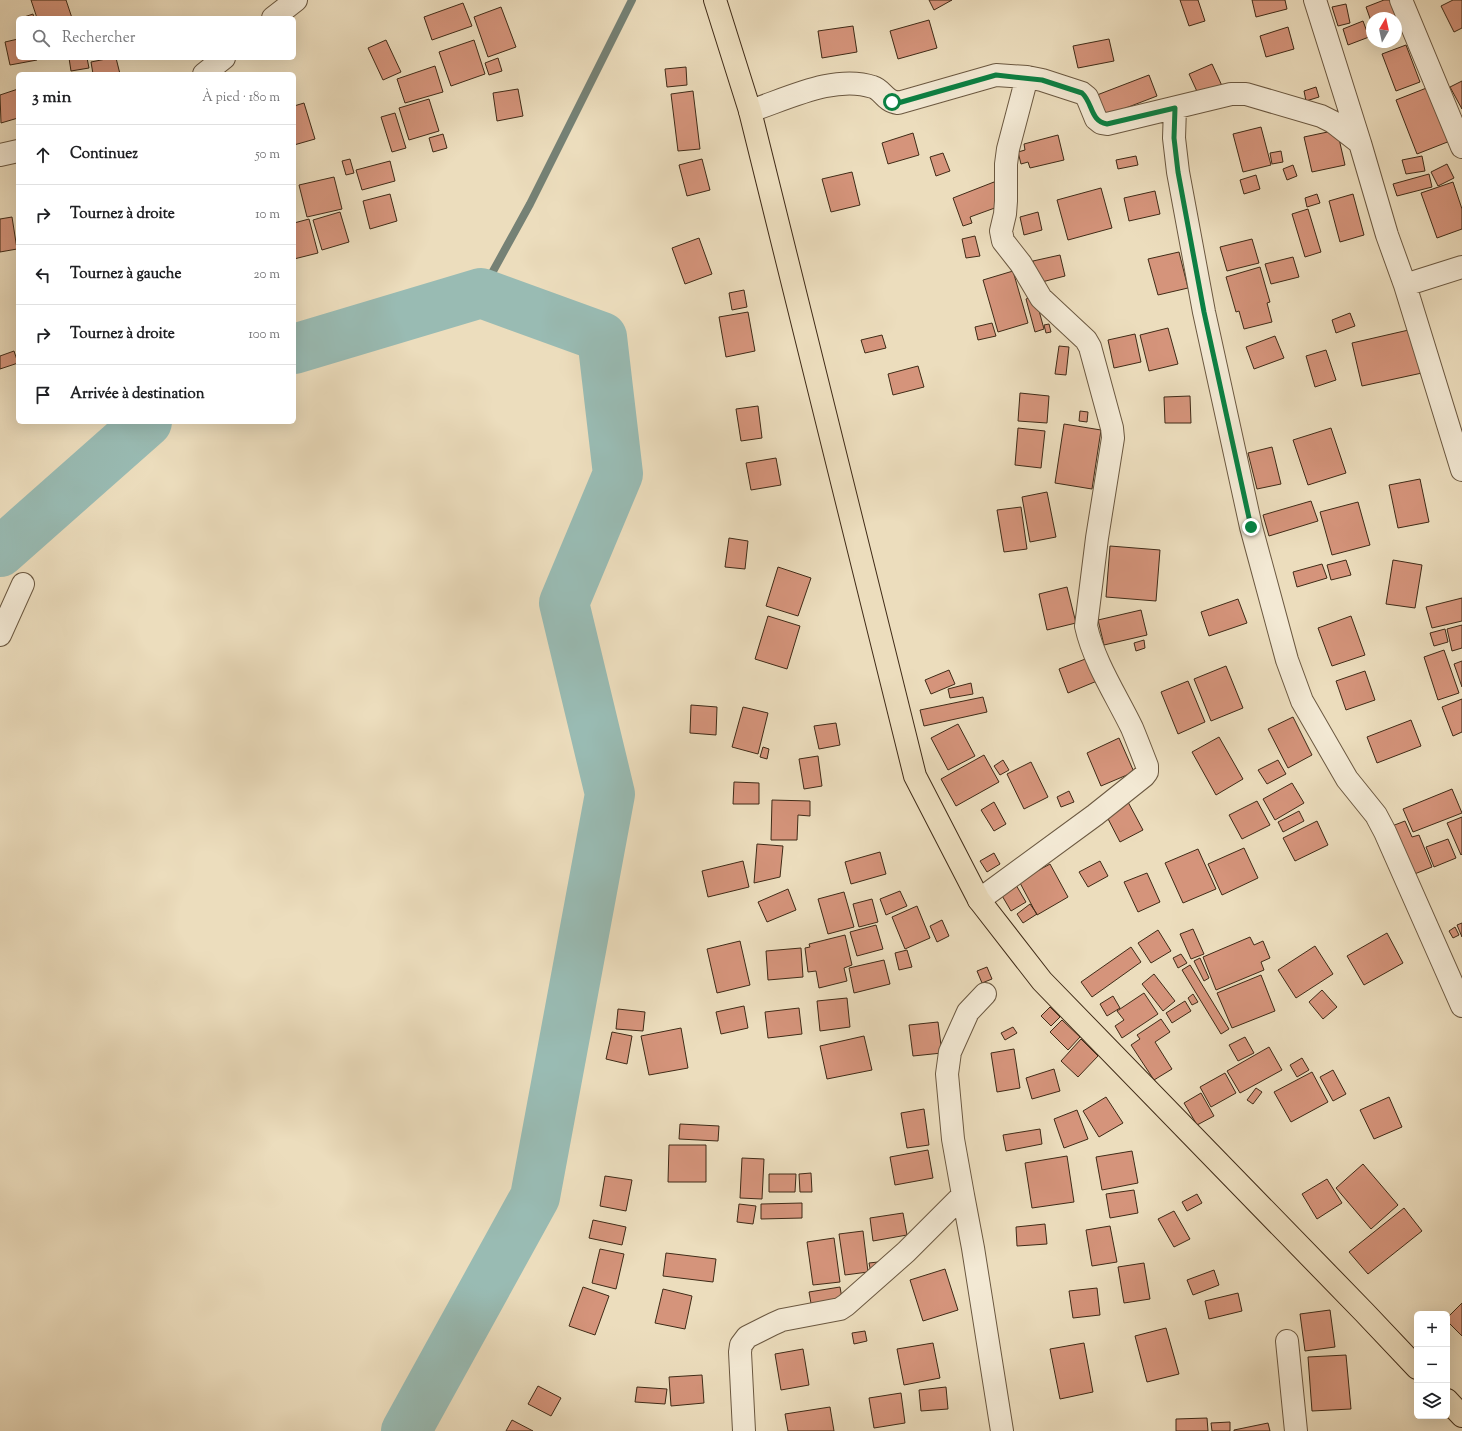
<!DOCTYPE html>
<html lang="fr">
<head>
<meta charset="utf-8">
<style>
	body { margin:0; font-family:"Sorts Mill Goudy",serif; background:#f2f2f2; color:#202124 }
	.controls { position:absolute; right:12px; bottom:12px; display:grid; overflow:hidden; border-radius:6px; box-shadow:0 4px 16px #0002 }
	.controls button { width:36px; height:36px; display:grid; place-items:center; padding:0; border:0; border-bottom:1px solid #e0e0e0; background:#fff; color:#202124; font:20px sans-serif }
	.compass { position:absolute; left:1366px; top:12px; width:36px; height:36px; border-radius:50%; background:#fff; box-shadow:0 4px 16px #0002; rotate:9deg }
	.stop { position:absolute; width:12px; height:12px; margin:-9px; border:3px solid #0b8043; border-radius:50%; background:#fff }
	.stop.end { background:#0b8043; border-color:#fff; box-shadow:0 1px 4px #0008 }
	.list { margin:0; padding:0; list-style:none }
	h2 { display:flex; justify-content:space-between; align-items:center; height:52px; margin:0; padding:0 16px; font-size:17px }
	h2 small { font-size:13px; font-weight:400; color:#757577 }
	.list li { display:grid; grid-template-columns:26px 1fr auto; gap:12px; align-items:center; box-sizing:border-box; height:60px; padding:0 16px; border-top:1px solid #e0e0e0 }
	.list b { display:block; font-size:15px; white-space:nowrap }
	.list em { font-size:13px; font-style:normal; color:#757577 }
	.icon { flex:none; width:22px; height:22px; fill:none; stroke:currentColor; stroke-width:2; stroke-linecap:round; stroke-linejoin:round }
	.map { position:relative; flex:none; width:1462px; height:1431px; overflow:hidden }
	.search { position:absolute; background:#fff; box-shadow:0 4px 16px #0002; left:16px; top:16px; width:280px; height:44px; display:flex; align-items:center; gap:10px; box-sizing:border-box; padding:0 14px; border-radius:6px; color:#757577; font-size:15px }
	.panel { position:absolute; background:#fff; box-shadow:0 4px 16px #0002; left:16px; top:72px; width:280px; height:352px; border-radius:6px }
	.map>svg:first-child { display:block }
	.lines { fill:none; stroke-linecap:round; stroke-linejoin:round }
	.stream { stroke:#758175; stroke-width:8 }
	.river { stroke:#99bbb3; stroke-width:50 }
	.building { fill:#d5947b; stroke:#402b17 }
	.minor-casing { stroke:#6b5840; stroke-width:24 }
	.major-casing { stroke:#402b17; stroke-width:24 }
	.minor { stroke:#f3e9d4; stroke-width:22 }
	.major { stroke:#ecddbd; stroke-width:22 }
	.route { stroke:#0b8043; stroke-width:5 }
</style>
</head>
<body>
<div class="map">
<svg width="1462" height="1431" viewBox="0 0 1462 1431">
	<rect width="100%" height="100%" fill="#ecddbd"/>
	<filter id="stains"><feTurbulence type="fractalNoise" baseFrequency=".005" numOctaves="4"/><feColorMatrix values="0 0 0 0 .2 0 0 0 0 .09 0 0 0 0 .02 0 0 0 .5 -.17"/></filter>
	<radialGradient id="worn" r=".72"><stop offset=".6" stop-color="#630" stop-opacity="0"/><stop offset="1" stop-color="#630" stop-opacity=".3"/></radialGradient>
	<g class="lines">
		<!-- stream -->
		<path class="stream" d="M481,293L530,204L632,0"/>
		<!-- river -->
		<path class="river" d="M294,349L481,293L602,337L618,474L564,603L610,794L535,1197L406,1431
			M0,552L147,422"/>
	</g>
	<!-- building -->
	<path class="building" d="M31,0H66L72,18H37Z
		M929,0H952L934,10Z
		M1180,0H1198L1205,21L1189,26Z
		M1252,0H1285L1287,9L1256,17Z
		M1384,0H1390L1399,24L1396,25V18H1372V24L1366,7Z
		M1453,0H1462V28L1454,32L1441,6Z
		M463,3L472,26L432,40L424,17Z
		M1346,4L1350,23L1338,26L1332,7Z
		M501,7L516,47L488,57L474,17Z
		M33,14L34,18H21Z
		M929,20L937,48L898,59L890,31Z
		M1363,21L1369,37L1348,45L1343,29Z
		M853,26L857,52L822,58L818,31Z
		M1288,27L1294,49L1266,57L1260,36Z
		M18,39V58H36L37,60L10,65L5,42Z
		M1109,39L1114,61L1078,68L1073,46Z
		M386,40L401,72L383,80L368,48Z
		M474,40L485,74L451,86L439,52Z
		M1406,45L1420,82L1396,91L1382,54Z
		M69,58H87L89,68L71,71Z
		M111,58H116L120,74H93L91,62Z
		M498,58L502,71L489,75L485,63Z
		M1212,64L1223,88L1200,98L1189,74Z
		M435,66L443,92L405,103L397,79Z
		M686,67L687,85L667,87L665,69Z
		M1149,75L1157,96L1105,116L1097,95Z
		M1462,81V109L1450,87Z
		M1316,87L1319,97L1306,101L1304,91Z
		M1429,87L1450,141L1417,154L1396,100Z
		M18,89V118L1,123L0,95Z
		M518,89L523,116L497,121L493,93Z
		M693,91L700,149L678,151L671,94Z
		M429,99L439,131L409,140L399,108Z
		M304,103L315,139L294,145V106Z
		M395,113L406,148L392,152L381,117Z
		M1261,127L1271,165L1243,172L1233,134Z
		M1337,130L1345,165L1312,172L1304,137Z
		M913,133L919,155L888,164L882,143Z
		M443,134L447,148L433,152L429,138Z
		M1058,135L1064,160L1030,168L1028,162L1021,164L1018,152L1025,150L1024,144Z
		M1281,151L1283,162L1272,164L1270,153Z
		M943,153L950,171L936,176L930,157Z
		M1136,156L1138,165L1118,169L1116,160Z
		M1422,156L1425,171L1406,174L1402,160Z
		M350,159L354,173L346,175L342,161Z
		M702,159L710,190L687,196L679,165Z
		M390,161L395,181L362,190L356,170Z
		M1447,164L1454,178L1438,186L1431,172Z
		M1293,165L1297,176L1287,180L1283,169Z
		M852,172L860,205L831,212L822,179Z
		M1429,174L1432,187L1397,196L1393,184Z
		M1256,175L1260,189L1244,194L1240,180Z
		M334,177L342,209L307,217L299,185Z
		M994,182L1003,205L970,217L972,223L963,226L953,198Z
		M1453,182L1462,209V229L1437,238L1421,193Z
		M1101,188L1112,228L1068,240L1057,200Z
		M1155,191L1160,214L1129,221L1124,198Z
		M390,194L397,221L370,229L363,201Z
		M1317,194L1320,203L1307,207L1305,198Z
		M1353,194L1364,235L1340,242L1329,201Z
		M1308,209L1321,252L1305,257L1292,214Z
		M340,212L349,242L322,250L313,220Z
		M1038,212L1042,230L1024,235L1020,217Z
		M12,217L17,249L0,252V219Z
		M309,219L318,253L294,259V223Z
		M975,236L980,256L966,258L962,239Z
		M699,238L712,274L685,284L672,248Z
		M1252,239L1259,263L1227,271L1220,247Z
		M1179,252L1188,288L1158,295L1148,259Z
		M1060,255L1065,276L1038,283L1033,261Z
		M1293,257L1299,277L1271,284L1265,264Z
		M1260,267L1270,302L1267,303L1272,322L1244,329L1239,311L1236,312L1226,277Z
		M1013,271L1028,323L998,332L983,280Z
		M744,290L747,307L732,310L729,293Z
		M1035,296L1044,329L1035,332L1026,299Z
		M748,312L755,351L726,357L719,317Z
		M1350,313L1355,326L1336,333L1332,320Z
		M992,323L996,336L978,340L975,327Z
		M1049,324L1051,332L1046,333L1044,325Z
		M1168,328L1178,364L1149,371L1140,335Z
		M1413,329L1422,373L1362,386L1352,343Z
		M1135,334L1141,362L1114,368L1108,340Z
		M882,335L886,348L865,353L861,340Z
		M1275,336L1284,358L1254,369L1246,347Z
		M1059,346L1069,347L1066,375L1055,374Z
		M1326,350L1336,380L1315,387L1306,356Z
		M14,351L18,363L0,369V356Z
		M918,366L924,387L893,395L888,374Z
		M1020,393L1049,396L1047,423L1018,421Z
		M1190,396L1191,423H1165L1164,397Z
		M758,406L762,438L741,441L736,409Z
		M1080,411L1088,412L1087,422L1079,421Z
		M1064,424L1101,430L1092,489L1055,483Z
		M1018,428L1045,431L1041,468L1015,465Z
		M1331,428L1346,473L1308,485L1293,440Z
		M1272,447L1281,484L1257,489L1248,453Z
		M776,458L781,485L751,490L746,463Z
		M1420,479L1429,522L1398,528L1389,485Z
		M1047,492L1056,537L1030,542L1022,497Z
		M1311,501L1318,521L1269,536L1263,515Z
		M1358,502L1370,545L1332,555L1320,512Z
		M1021,507L1027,549L1004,552L997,510Z
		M729,538L748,541L745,569L725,567Z
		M1110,546L1160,550L1156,601L1106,597Z
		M1346,560L1351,575L1331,580L1327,565Z
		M1393,560L1422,565L1415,608L1386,604Z
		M1322,564L1327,578L1297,587L1293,572Z
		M778,567L811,578L798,616L766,606Z
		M1067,587L1076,623L1047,630L1039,594Z
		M1462,598V621L1432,628L1426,607Z
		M1238,599L1247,623L1209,636L1201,612Z
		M1141,610L1147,635L1104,645L1098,620Z
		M768,616L800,626L787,669L755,659Z
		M1351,616L1365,655L1332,666L1318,628Z
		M1462,625V648L1452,651L1447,629Z
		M1445,629L1448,642L1434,646L1430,633Z
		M1144,640L1145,648L1136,651L1134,643Z
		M1444,650L1459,693L1438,700L1424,657Z
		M1088,658L1097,681L1068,693L1059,669Z
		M1462,661V687L1454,664Z
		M1226,666L1243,708L1211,721L1194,679Z
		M949,670L955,684L931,694L925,680Z
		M1365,671L1375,700L1346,710L1336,681Z
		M1188,681L1205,722L1178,734L1161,692Z
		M971,683L973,694L950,698L948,689Z
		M983,697L987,712L924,726L920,710Z
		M1462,699V732L1453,736L1442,707Z
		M691,705L717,707L716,735L690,733Z
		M743,707L768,713L758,754L732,747Z
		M1293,717L1312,755L1288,768L1268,729Z
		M1411,720L1421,746L1377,763L1367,737Z
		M836,723L840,745L819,749L814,726Z
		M958,724L975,756L948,770L931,738Z
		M1219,737L1243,779L1216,795L1192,752Z
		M1119,738L1134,772L1101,786L1087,753Z
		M763,747L769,749L767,759L760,757Z
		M984,755L999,782L956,806L941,779Z
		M818,756L822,786L804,789L799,759Z
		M1003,760L1009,770L1000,775L994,766Z
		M1278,760L1286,774L1267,784L1258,770Z
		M1031,762L1048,797L1024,809L1007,774Z
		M734,782L759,783V804H733Z
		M1292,783L1304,803L1275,820L1263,799Z
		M1452,789L1462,813L1413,832L1403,809Z
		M1069,791L1074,802L1061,807L1057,797Z
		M772,800L810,801V816L798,815L797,840H771Z
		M1257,801L1270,825L1242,839L1229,815Z
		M994,802L1006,824L994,831L981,810Z
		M1128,802L1143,830L1120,842L1105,813Z
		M1299,811L1304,821L1283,832L1278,822Z
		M1462,817V854L1461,855L1447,823Z
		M1317,821L1328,845L1295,861L1283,838Z
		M1405,821L1412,837L1419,835L1432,867L1412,875L1392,826Z
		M1448,839L1456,858L1434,867L1426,847Z
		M757,844L783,846L780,877L754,883Z
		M1244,848L1258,878L1222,895L1208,864Z
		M1198,849L1216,889L1183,903L1165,863Z
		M880,852L886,874L851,884L845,862Z
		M994,853L1000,864L987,872L980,861Z
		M743,861L749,887L708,897L702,871Z
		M1100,861L1108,876L1088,887L1079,872Z
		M1050,864L1068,897L1037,915L1019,881Z
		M1147,873L1160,902L1138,912L1124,882Z
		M1016,885L1026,902L1011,911L1001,894Z
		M788,889L796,910L767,922L758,902Z
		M900,891L907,906L886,915L880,899Z
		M844,892L854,927L828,934L818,899Z
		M872,899L878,922L859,927L853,904Z
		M1030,904L1037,914L1023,923L1017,914Z
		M917,906L930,938L905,949L892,917Z
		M942,920L949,936L937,942L930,926Z
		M1462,923V937L1457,925Z
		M876,925L883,949L857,956L850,932Z
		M1455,927L1459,935L1453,938L1449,931Z
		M1193,929L1204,954L1191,959L1180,934Z
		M1158,930L1171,951L1151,963L1138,943Z
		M1387,933L1403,963L1364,985L1347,956Z
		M845,935L852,965L844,968L847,981L819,988L816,971L808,972L805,948L810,947L809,944Z
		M1250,937L1254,945L1263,941L1270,958L1261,962L1264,970L1216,990L1203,957Z
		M740,941L750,985L717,993L707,949Z
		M1315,946L1333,974L1296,998L1278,970Z
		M1131,947L1141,962L1092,997L1081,982Z
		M801,948L803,977L768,980L766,951Z
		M907,950L912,967L899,970L895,953Z
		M1181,954L1187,963L1178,968L1173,958Z
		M1200,958L1209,978L1204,981L1194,961Z
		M884,960L890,984L854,993L849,968Z
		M1190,965L1229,1029L1221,1034L1182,970Z
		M987,967L992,979L982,983L977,971Z
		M1154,974L1175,1001L1163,1011L1142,984Z
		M1261,975L1275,1011L1232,1028L1217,993Z
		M1322,990L1337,1007L1323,1019L1309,1002Z
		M1144,993L1158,1014L1122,1038L1115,1026L1124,1020L1117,1011Z
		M1193,994L1198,1002L1192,1005L1188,998Z
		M1113,996L1120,1008L1107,1016L1100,1004Z
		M847,998L850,1027L820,1031L817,1001Z
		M1185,1001L1191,1011L1172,1023L1166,1013Z
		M744,1006L748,1028L721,1034L716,1012Z
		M1050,1007L1060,1017L1051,1026L1041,1016Z
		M799,1008L802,1034L768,1038L765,1012Z
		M618,1009L645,1012L643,1031L616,1029Z
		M1161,1019L1170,1032L1155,1042L1172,1069L1154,1080L1131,1045L1140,1039L1137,1035Z
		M1062,1020L1080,1037L1068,1050L1050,1032Z
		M938,1022L942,1053L913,1056L909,1025Z
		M1013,1027L1017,1033L1005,1040L1001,1033Z
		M681,1028L688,1068L649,1075L641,1036Z
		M612,1032L632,1036L627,1064L606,1059Z
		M864,1036L872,1070L827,1079L820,1046Z
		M1245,1037L1254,1053L1238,1061L1229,1045Z
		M1081,1039L1098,1056L1078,1077L1061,1061Z
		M1269,1047L1282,1070L1240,1093L1227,1071Z
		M1014,1049L1020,1088L997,1092L991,1053Z
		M1302,1058L1309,1070L1297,1077L1290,1065Z
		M1054,1069L1060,1091L1032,1099L1026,1078Z
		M1333,1070L1346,1094L1333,1101L1320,1077Z
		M1312,1072L1328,1102L1291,1122L1274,1092Z
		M1225,1073L1236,1093L1211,1107L1200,1087Z
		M1256,1088L1262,1092L1253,1104L1247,1100Z
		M1201,1093L1214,1116L1197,1125L1184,1103Z
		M1106,1097L1123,1123L1099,1137L1083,1111Z
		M1389,1097L1402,1127L1374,1139L1360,1110Z
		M924,1109L929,1145L907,1148L901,1113Z
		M1077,1110L1088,1139L1064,1148L1054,1119Z
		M680,1124L719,1126L718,1141L679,1139Z
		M1040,1129L1042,1144L1006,1151L1003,1135Z
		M669,1145H706V1182H668Z
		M928,1150L933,1178L895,1185L890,1157Z
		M1132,1151L1138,1183L1102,1190L1096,1157Z
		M1067,1156L1074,1202L1032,1208L1025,1163Z
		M742,1158L764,1159L762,1199L740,1198Z
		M1363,1164L1398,1205L1371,1229L1336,1188Z
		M811,1173L812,1192H800L799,1174Z
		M769,1174H796L795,1192H769Z
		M605,1176L632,1180L626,1211L600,1206Z
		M1327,1179L1342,1203L1317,1219L1302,1194Z
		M1134,1190L1138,1213L1110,1218L1106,1194Z
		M1197,1194L1202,1203L1187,1211L1182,1202Z
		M802,1203V1218L761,1219V1204Z
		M739,1204L756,1206L753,1224L737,1222Z
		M1404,1208L1422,1231L1368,1274L1349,1252Z
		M1174,1211L1190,1239L1174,1247L1158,1219Z
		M903,1213L907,1235L873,1241L870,1218Z
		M593,1220L626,1227L622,1245L589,1238Z
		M1045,1224L1047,1244L1017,1246L1016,1227Z
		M1110,1226L1117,1262L1092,1266L1086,1230Z
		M863,1231L868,1272L845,1275L839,1234Z
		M834,1238L840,1282L813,1285L807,1242Z
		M600,1249L624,1254L616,1289L592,1283Z
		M666,1253L716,1259L713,1282L663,1276Z
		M878,1262L879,1272L871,1273L869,1263Z
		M1144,1263L1150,1299L1124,1303L1118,1267Z
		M945,1269L958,1310L923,1321L910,1280Z
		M1214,1270L1219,1285L1193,1295L1187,1280Z
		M583,1287L609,1296L595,1335L569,1326Z
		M840,1287L843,1304L812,1309L809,1292Z
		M1097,1288L1100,1315L1073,1318L1069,1291Z
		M663,1289L692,1296L685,1329L655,1323Z
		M1238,1293L1242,1311L1209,1319L1205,1301Z
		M1462,1303V1336L1447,1321V1318Z
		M1330,1310L1335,1347L1305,1351L1300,1314Z
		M1166,1328L1179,1374L1147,1382L1135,1336Z
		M865,1331L867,1341L854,1344L852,1333Z
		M933,1343L940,1378L904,1385L897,1349Z
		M1084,1343L1093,1392L1060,1399L1050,1349Z
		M803,1349L809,1385L781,1390L775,1354Z
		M1346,1355L1351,1409L1312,1411L1308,1357Z
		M702,1375L704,1403L671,1406L669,1377Z
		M538,1386L561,1398L551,1416L528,1404Z
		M637,1387L667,1389L665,1404L635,1402Z
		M946,1387L948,1409L921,1411L919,1390Z
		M901,1393L905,1423L874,1428L869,1398Z
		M830,1407L834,1431H788L785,1414Z
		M1207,1418L1208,1431H1176V1419Z
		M512,1420L533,1431H506Z
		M1230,1422V1431H1212L1211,1423Z
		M1268,1423L1270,1431H1234V1430Z"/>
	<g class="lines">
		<!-- minor casing -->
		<g class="minor-casing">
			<path id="minor" d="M1315,0L1360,143
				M1401,0L1462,147
				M273,18L296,0
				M204,74L224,58
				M1175,108L1174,138L1178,172L1204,312L1251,527L1287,660L1302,701L1347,779L1376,815L1385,832L1462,1006
				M750,111C787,99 835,74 873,87C883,90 884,101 898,103L996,75L1027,77L1042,80L1082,93L1087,97L1096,119L1101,123L1107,124L1231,94H1246L1321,116L1333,122L1360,143L1387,235L1405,285L1462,267
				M0,155L18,151
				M1405,285L1462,470
				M0,635L23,584
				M979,900L1095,815L1144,776L1147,772V766C1142,753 1137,740 1132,728C1116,695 1094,662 1086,626L1097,538L1113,438L1112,428L1090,347L1086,340L1041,298L1021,264L1003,241L1001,231L1005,214L1006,201V164L1008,149L1027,77
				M963,1195L973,1248L1002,1431
				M1287,1341L1296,1431
				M744,1431L740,1352L741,1345L747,1337L773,1324L782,1320L840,1309L846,1305L906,1252L963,1195L953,1139L947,1074L950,1052L968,1012L985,994"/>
		</g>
		<!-- major casing -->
		<g class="major-casing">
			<path id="major" d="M715,0L750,111L915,776L979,900L1042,981L1364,1312L1417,1368
				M1447,1400L1462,1416"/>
		</g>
		<!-- minor -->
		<use href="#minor" class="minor"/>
		<!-- major -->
		<use href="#major" class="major"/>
	</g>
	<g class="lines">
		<!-- route -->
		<path class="route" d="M892,102L898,103L996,75L1042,80L1082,93C1093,103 1090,121 1107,124L1175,108L1174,138L1178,172L1204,312L1251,527"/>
	</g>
	<rect width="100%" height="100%" filter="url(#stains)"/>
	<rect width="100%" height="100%" fill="url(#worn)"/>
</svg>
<div class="controls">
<button>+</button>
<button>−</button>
<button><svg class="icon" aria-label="layers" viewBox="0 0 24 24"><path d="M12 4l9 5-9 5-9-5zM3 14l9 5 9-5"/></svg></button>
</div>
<svg class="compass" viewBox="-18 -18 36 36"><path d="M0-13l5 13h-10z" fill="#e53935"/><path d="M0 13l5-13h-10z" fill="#757577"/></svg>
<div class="stop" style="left:892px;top:102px"></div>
<div class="stop end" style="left:1251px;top:527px"></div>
<div class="search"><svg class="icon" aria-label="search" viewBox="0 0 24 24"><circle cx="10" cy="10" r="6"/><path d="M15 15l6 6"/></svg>Rechercher</div>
<section class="panel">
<h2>3 min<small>À pied · 180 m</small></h2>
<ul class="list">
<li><svg class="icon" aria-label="ahead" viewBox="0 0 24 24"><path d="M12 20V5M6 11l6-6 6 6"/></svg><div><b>Continuez</b></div><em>50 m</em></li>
<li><svg class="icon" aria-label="right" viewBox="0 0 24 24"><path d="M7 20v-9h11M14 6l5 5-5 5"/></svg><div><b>Tournez à droite</b></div><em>10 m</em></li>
<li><svg class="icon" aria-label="left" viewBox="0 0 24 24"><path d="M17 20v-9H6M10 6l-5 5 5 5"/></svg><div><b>Tournez à gauche</b></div><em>20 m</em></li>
<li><svg class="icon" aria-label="right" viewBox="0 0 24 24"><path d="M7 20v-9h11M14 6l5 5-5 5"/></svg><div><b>Tournez à droite</b></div><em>100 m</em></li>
<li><svg class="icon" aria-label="arrive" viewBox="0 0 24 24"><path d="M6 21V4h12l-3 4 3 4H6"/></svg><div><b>Arrivée à destination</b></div></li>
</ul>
</section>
</div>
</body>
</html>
